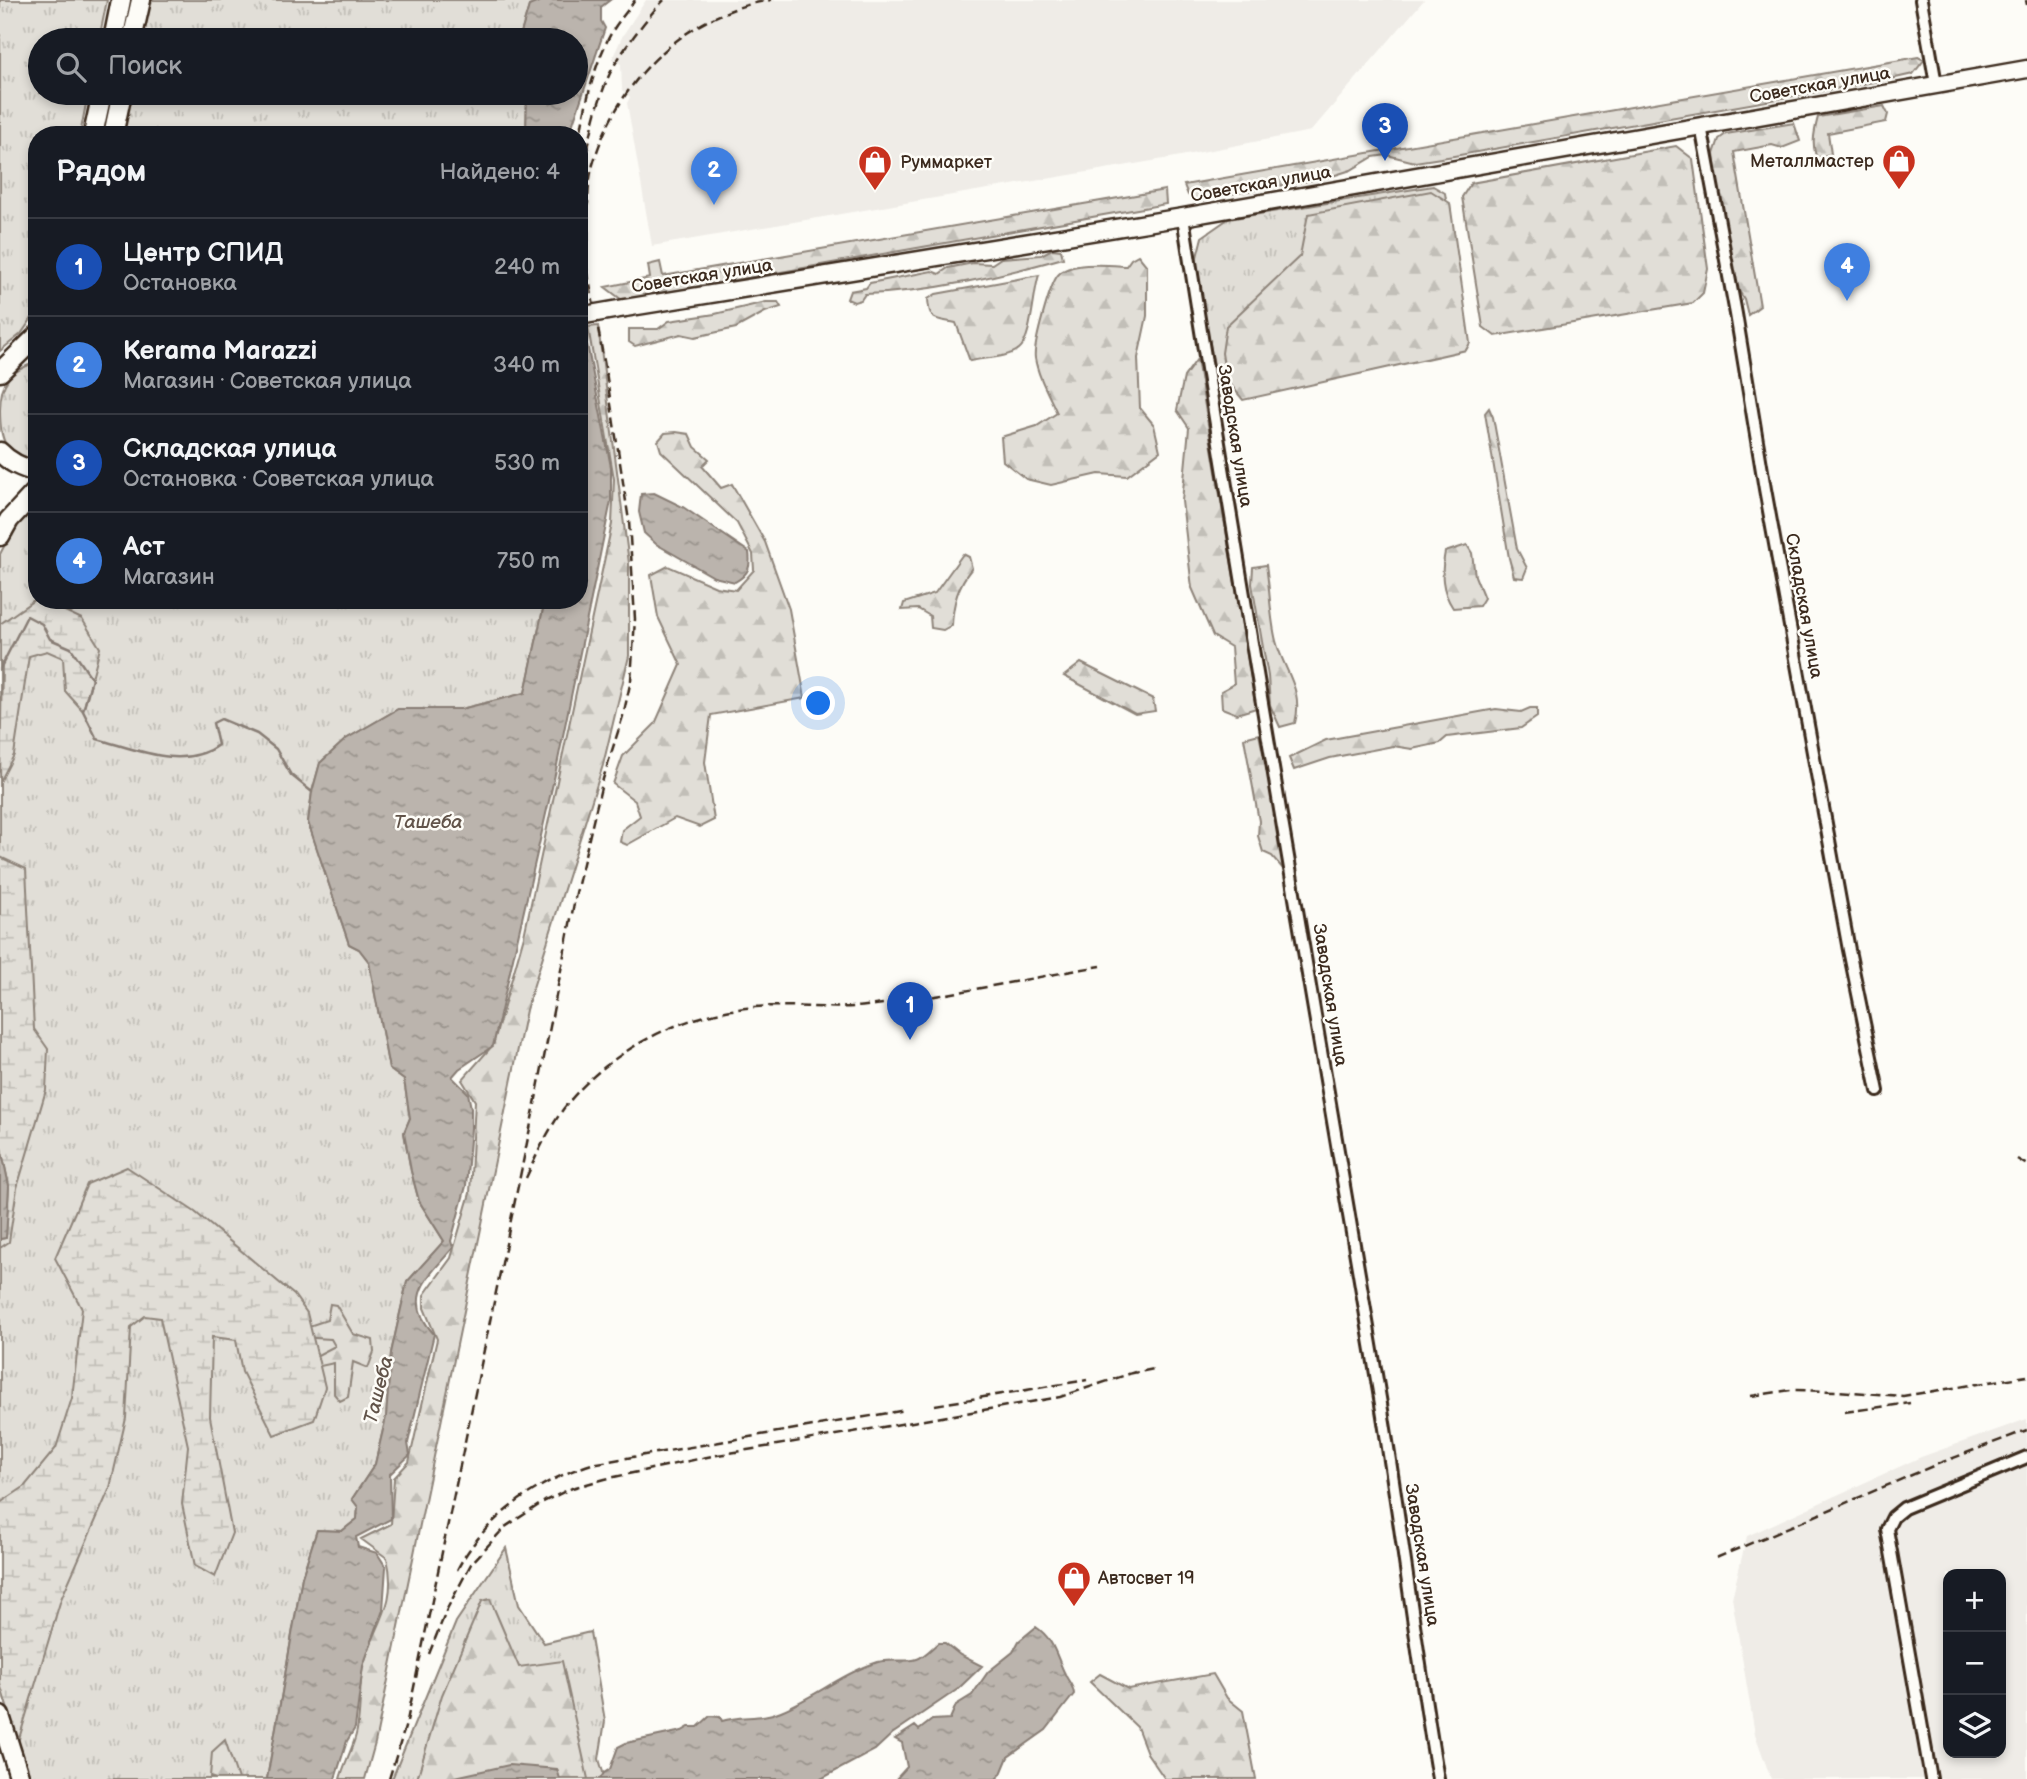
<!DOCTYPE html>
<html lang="ru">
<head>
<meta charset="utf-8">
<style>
	body { margin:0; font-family:"Balsamiq Sans",sans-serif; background:#20242c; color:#f1f3f6 }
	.controls { position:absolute; right:21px; bottom:21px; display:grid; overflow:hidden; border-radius:14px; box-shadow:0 4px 10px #0003 }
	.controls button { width:63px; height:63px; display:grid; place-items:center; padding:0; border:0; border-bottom:2px solid #363941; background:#171b24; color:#f1f3f6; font:35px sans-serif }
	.you { position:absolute; left:819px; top:704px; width:24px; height:24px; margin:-18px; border:5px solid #fff; border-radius:50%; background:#1a73e8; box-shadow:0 0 0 10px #1a73e833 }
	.badge { display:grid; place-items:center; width:46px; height:46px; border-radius:50%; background:#0f766e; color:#fff; font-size:23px; font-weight:700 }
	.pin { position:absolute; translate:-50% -58px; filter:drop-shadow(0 2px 4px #0008) }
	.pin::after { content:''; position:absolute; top:37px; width:24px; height:21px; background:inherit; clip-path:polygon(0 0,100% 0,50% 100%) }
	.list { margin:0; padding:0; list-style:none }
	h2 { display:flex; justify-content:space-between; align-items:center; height:91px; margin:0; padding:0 28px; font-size:30px }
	h2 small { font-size:23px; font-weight:400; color:#9ea1a6 }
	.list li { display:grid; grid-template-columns:46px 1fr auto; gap:21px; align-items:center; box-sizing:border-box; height:98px; padding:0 28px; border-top:2px solid #363941 }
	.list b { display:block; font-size:26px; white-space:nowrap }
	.list p { margin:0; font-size:23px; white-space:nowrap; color:#9ea1a6 }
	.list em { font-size:23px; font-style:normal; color:#9ea1a6 }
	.icon { flex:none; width:38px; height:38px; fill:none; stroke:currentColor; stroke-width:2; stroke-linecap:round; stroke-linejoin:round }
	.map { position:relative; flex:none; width:2027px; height:1779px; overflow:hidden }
	.search { position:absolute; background:#171b24; box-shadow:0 4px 10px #0003; left:28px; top:28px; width:560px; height:77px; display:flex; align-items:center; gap:18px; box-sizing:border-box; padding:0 24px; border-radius:38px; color:#9ea1a6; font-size:26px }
	.panel { position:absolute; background:#171b24; box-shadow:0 4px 10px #0003; left:28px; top:126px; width:560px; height:483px; border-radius:28px }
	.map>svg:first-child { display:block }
	.built { fill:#efece7; fill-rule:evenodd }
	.grass { fill:url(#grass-tufts); stroke:#8e847a; stroke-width:2 }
	.forest { fill:url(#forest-firs); stroke:#8e847a; stroke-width:2 }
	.wetland { fill:url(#wetland-marsh); stroke:#8e847a; stroke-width:2 }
	.water { fill:url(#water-ripples); stroke:#887d74; stroke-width:2 }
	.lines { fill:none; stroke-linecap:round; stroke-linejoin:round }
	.stream { stroke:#887d74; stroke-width:2.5 }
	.minor-casing { stroke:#3b2a1e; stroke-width:16 }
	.primary-casing { stroke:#3b2a1e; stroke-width:21 }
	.trunk-casing { stroke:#3b2a1e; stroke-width:23 }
	.minor { stroke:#fdfcf7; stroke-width:10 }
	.primary { stroke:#fdfcf7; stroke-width:16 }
	.trunk { stroke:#fdfcf7; stroke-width:18 }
	.rail { stroke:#3b2a1e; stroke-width:2.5; stroke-dasharray:10 5; stroke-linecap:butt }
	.primary-bridge-casing { stroke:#3b2a1e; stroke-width:21; stroke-linecap:butt }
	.primary-bridge { stroke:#fdfcf7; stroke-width:16 }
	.labels { text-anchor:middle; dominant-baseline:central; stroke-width:5; stroke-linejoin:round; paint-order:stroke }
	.street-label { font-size:18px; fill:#3b2a1e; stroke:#fdfcf7 }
	.poi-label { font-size:18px; fill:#3b2a1e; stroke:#fdfcf7; text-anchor:start }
	.water-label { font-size:19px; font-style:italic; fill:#615349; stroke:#fdfcf7 }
</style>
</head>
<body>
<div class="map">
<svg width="2027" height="1779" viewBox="0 0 2027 1779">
	<defs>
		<pattern id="grass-tufts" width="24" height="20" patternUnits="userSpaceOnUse" patternTransform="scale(1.75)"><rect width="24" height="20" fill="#e1ded7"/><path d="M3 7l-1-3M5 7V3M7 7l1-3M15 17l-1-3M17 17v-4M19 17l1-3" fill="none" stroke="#c2bfb8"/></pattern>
		<pattern id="forest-firs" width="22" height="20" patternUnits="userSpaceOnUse" patternTransform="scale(1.75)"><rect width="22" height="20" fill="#e1ded7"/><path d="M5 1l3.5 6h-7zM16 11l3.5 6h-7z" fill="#c2bfb8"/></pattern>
		<pattern id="wetland-marsh" width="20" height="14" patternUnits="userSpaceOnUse" patternTransform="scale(1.75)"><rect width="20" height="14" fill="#e1ded7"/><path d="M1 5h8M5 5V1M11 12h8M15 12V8" fill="none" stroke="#c2bfb8"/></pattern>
		<pattern id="water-ripples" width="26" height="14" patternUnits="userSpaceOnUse" patternTransform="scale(1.75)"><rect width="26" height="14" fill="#bbb4ad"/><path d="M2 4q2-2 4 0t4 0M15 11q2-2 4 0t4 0" fill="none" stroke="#99938c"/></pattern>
	</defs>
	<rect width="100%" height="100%" fill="#fdfcf7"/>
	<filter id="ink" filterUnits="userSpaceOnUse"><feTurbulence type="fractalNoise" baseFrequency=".0143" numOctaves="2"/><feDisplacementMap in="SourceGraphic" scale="14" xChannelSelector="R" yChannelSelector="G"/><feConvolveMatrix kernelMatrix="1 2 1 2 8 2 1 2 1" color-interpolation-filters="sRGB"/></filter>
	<g filter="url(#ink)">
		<!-- built -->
		<path class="built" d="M646,0H1424L1311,131L1170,158L652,246L627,103L630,97L622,90L621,64L612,59L623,35Z
			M2027,1419V1779H1771L1755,1734L1732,1598L1747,1536L1921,1457ZM1948,1574H2001V1753H1948Z"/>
		<!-- grass -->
		<path class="grass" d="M0,0H107L99,40H40V93H88L80,135H37V311L21,334L0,351Z
			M150,0H543L529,6L519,40H141Z
			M131,93H527L526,135H122Z
			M1433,186L1445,193L1467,336L1462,345L1231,391L1218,385L1199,290L1196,261L1202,237L1228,219Z
			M37,362V464C5,452 0,444 0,410C0,382 10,371 37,362Z
			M37,505V600H545L525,693L461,709H398L346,739L320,763L312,792L308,822L349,944L359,949L369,962L389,1069L404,1080L410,1118L404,1133L411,1171L419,1201L444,1241L407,1282L391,1353L386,1417L375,1464L352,1499L358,1507L357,1519L342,1531L317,1530L302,1577L267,1779H30L0,1684V554L17,522Z
			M506,1548L519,1605L544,1643L590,1632L605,1721L599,1759L605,1779H392L456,1622Z"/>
		<!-- forest -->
		<path class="forest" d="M1918,57L1924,60L1913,74L1891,79L1454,156L1415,162L1387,155L1373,157L1351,170L1326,178L1196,200L1188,195L1184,185Z
			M1884,106L1888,114L1886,122L1828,133L1831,154L1820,157V163C1810,149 1814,132 1818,117Z
			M1794,123L1800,141L1782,148L1772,145L1734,152L1760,306L1748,315L1744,299L1736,286L1721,212L1714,154L1719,139L1726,134Z
			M1676,146L1693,159L1708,269L1703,293L1693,303L1495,336L1483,327L1462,197L1471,183Z
			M1165,190L1166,204L622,300L605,287L650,278L648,265L660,262L663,276Z
			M1431,191L1450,203L1470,343L1466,350L1243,400L1226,379L1222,353L1226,326L1300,256L1308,214Z
			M1052,249L1061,250L1063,258C999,276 932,292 865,294L861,300L854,302L847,299L850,291L866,288L870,283L932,271L939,274L948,268L973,263L992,264L1001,258L1041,255Z
			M1138,255L1147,266V316L1138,358L1140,408L1154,425L1160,451L1127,476L1099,474L1051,485L1026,479L1003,461L1001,437L1037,426L1057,413C1049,395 1038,377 1035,358C1033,346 1050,284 1058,275C1070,261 1109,265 1126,266L1131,259Z
			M1039,275C1033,292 1032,339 1019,349C1008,358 984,358 970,361L956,323C936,319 929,322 928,299L936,294Z
			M766,302H778L781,307L765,312L736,328L695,337L681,334L635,346L629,342V329H658L669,321L715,314Z
			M598,326L629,563V656L603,765L526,1010L375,1743L365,1779H340C344,1764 351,1752 355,1738C362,1716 358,1690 363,1667C373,1626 399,1607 387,1558L361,1539L391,1524L394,1478L409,1462L437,1339L424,1308V1295L451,1258L470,1193L475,1101L462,1080L493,1045L524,936L612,524L614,479L588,327Z
			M1197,359L1256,708L1237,714L1222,708L1221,691L1234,684L1231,647L1213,636L1192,588L1182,501L1189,428L1177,410L1184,377Z
			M1489,408L1493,417L1517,549L1527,568L1523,578L1514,577L1509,558L1485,413Z
			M676,432L689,434L695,447L709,459L702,466L721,488L732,484L765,542L789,609L805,698L711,715L705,762L714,820L700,827L675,818L627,845L620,842L622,830L640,816L635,801L613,784L623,756L655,724L681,665L658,617L651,575L668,566L716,587L736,590L754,570L753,554L737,523L661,451L658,441L665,433Z
			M1467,545L1472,553L1475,576L1484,598L1479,606L1453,608C1441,590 1441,573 1445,552Z
			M963,554L969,557L972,568C958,585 953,603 952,625L943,630L931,628L930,616L918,609L902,610L904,603L935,593Z
			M1266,565C1270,590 1270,617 1276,641C1284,672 1304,688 1295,723L1280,727L1270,705L1268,676L1252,584L1253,567Z
			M1081,663L1153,699L1155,711L1135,714L1064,676Z
			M1530,708H1537V717L1521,728L1447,737L1440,743L1412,749L1393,746L1330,758L1294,770L1289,758L1326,740L1496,709L1521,712Z
			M1259,734L1284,851V870L1272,856L1263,852L1258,836L1259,821L1244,738Z
			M330,1304L336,1305L353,1334L373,1340L374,1352L368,1368L353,1362L348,1397L340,1401L334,1394V1363L316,1367L308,1360L335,1346L331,1339L299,1337L300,1329L327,1320Z
			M490,1599L519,1667L562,1661L588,1779H560L556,1769L446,1779H417L442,1695L482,1601Z
			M1100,1674L1128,1689L1213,1674L1227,1698L1243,1711L1256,1779H1165L1147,1753L1137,1727L1090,1682Z
			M225,1740L238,1779H216L210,1777L212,1752Z"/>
		<!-- wetland -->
		<path class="wetland" d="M37,598L82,619L100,648L83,711L65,691L63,658L47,651L29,656L14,755L0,782L2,662L0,663V624Z
			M0,857L26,869L34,1029L48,1049L46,1090L17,1188L9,1242L0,1248V1239L6,1238L9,1186L0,1143Z
			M127,1167L195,1212L294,1295L307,1313L325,1387L314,1420L274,1435L242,1372L236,1340L212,1337L210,1417L232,1533L215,1577L195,1566L182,1504L188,1446L160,1318L145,1316L131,1327L126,1418L110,1488L61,1599L18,1742L0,1684V1503L24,1487L56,1448L72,1398L82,1309L55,1258L87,1184Z"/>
		<!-- water -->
		<path class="water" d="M543,0H610L601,7V21L605,28L569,135H526L527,93H576V40H519L529,6Z
			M579,293L588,327L587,344L611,467V501L556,770L493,1046L459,1069L452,1077L468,1093L471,1108V1128L466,1186L451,1241L453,1248C428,1277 401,1298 434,1334L408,1443L410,1455L390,1474L391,1519L356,1537L358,1547L377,1553L386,1567L383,1610L363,1666L355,1728L347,1741L335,1779H267L302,1577L317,1530L342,1531L357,1519L358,1507L352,1499L375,1464L386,1417L391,1353L407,1282L444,1241L419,1201L411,1171L404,1132L410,1118L404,1080L389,1069L369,962L359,949L349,944L308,822L312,792L320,763L346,739L398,709H461L525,693L545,600H579Z
			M654,493L683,507L749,552C751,567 749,574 735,582L714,577L656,544L644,533L639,512L641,494Z
			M0,1143L9,1186L6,1238L0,1239Z
			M1036,1627C1054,1639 1056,1656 1065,1674C1068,1682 1073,1684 1074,1694L1046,1730L1008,1757L1001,1774L996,1779H896L907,1767L902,1743L895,1739L915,1726L919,1730L932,1720L950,1719L956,1705L972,1695L988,1672L1013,1652L1019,1641Z
			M938,1643H945L960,1655L982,1666L958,1689L892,1734L875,1750L821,1779H600L604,1773L610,1769L618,1747L626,1743L682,1731L689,1727H698L710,1716L720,1717L722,1721C742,1715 761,1720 781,1711C815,1697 843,1673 878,1662C890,1658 905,1663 917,1659C924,1657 932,1648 938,1643Z
			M509,1765L557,1769L560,1779H446Z"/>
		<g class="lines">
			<!-- stream -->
			<path class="stream" d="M0,669L27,616L42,624L50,639L71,648L92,679L83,711L97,739C135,749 183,771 218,745L213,723L221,719L257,734L276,749L291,775L312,792"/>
			<!-- minor casing -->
			<g class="minor-casing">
				<path id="minor" d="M1921,0L1936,84
					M1701,126L1736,314L1765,489L1849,950L1878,1091
					M1183,217C1245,615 1315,1012 1382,1410C1402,1532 1417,1656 1438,1779
					M1931,1779L1887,1529L1893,1517L1904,1508L2027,1457"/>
			</g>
			<!-- primary casing -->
			<g class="primary-casing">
				<path id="primary" d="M625,308L1183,217L2027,69"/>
			</g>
			<!-- trunk casing -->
			<g class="trunk-casing">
				<path id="trunk" d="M113,40L121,0
					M132,40L141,0
					M93,135L102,93
					M113,135L122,93
					M0,372L37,336
					M0,452C10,463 22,468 37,472
					M0,536L9,520L37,490
					M0,1716L20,1779"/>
			</g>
			<!-- minor -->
			<use href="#minor" class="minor"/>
			<!-- primary -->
			<use href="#primary" class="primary"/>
			<!-- trunk -->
			<use href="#trunk" class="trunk"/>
			<!-- rail -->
			<path class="rail" d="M2026,0L2027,5
				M579,144C584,108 595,58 615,27C621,18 629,9 635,0
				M585,165C590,135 600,86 617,61C628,43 649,15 664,0
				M588,241C588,215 586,185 594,161C618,80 687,12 771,0
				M2017,1159L2027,1165
				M526,1178C537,1154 548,1130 564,1108C609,1050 682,1013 755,1007C792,1004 829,1010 866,1006C944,997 1023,979 1101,966
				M1128,1374L1154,1369
				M1751,1396L1791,1390L1838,1391L1903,1396L2027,1376
				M935,1405L1087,1380
				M1844,1412L1910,1403
				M1716,1558L1940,1463L2027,1430
				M457,1570C484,1518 537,1481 592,1464L906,1410
				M429,1654L447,1609L471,1564L505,1527L545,1501L572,1488L605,1479L712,1456L1060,1397L1135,1372
				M389,1779L407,1721L534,1109L576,893L603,779L623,716L631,680L635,619L629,521L606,372L579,225"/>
			<!-- primary-bridge casing -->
			<g class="primary-bridge-casing">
				<path id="primary-bridge" d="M579,316L625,308"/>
			</g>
			<!-- primary-bridge -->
			<use href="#primary-bridge" class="primary-bridge"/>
		</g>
	</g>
	<!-- icons -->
	<defs>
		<g id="shop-pin" transform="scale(1.75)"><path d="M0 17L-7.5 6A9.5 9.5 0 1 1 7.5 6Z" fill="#c8321e" stroke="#fdfcf7"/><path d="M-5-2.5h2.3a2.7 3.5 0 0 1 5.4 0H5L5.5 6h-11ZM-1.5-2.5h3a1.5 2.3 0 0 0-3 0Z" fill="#fff"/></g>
	</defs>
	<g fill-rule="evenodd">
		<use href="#shop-pin" x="1899" y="161"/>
		<use href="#shop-pin" x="875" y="162"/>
		<use href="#shop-pin" x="1074" y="1578"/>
	</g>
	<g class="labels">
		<!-- street labels -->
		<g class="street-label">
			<text transform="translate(1820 85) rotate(-10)">Советская улица</text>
			<text transform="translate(1261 184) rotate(-10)">Советская улица</text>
			<text transform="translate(702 276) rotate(-9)">Советская улица</text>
			<text transform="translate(1235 436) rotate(81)">Заводская улица</text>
			<text transform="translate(1804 606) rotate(80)">Складская улица</text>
			<text transform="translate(1330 995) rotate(81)">Заводская улица</text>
			<text transform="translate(1422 1555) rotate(81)">Заводская улица</text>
		</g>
		<!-- poi labels -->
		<g class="poi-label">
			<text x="1874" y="161" text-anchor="end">Металлмастер</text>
			<text x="900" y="162">Руммаркет</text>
			<text x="1098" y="1578">Автосвет 19</text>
		</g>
		<!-- water labels -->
		<g class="water-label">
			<text x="428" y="822">Ташеба</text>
			<text transform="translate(379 1390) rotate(-76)">Ташеба</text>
		</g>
	</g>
</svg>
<div class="controls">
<button>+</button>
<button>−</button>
<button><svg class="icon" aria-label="layers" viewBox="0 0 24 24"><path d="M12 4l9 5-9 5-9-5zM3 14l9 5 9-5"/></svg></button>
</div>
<div class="you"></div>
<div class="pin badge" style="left:910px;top:1040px;background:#1a4fb4">1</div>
<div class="pin badge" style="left:714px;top:205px;background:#3f7fe0">2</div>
<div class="pin badge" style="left:1385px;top:161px;background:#1a4fb4">3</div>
<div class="pin badge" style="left:1847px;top:301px;background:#3f7fe0">4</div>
<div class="search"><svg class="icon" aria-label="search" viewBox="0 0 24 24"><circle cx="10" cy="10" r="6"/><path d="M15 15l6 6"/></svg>Поиск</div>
<section class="panel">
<h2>Рядом<small>Найдено: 4</small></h2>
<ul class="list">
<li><span class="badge" style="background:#1a4fb4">1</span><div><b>Центр СПИД</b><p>Остановка</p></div><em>240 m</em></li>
<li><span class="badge" style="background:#3f7fe0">2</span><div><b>Kerama Marazzi</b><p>Магазин · Советская улица</p></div><em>340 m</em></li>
<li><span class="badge" style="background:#1a4fb4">3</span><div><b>Складская улица</b><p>Остановка · Советская улица</p></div><em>530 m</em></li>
<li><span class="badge" style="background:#3f7fe0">4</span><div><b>Аст</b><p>Магазин</p></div><em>750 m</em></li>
</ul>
</section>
</div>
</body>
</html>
